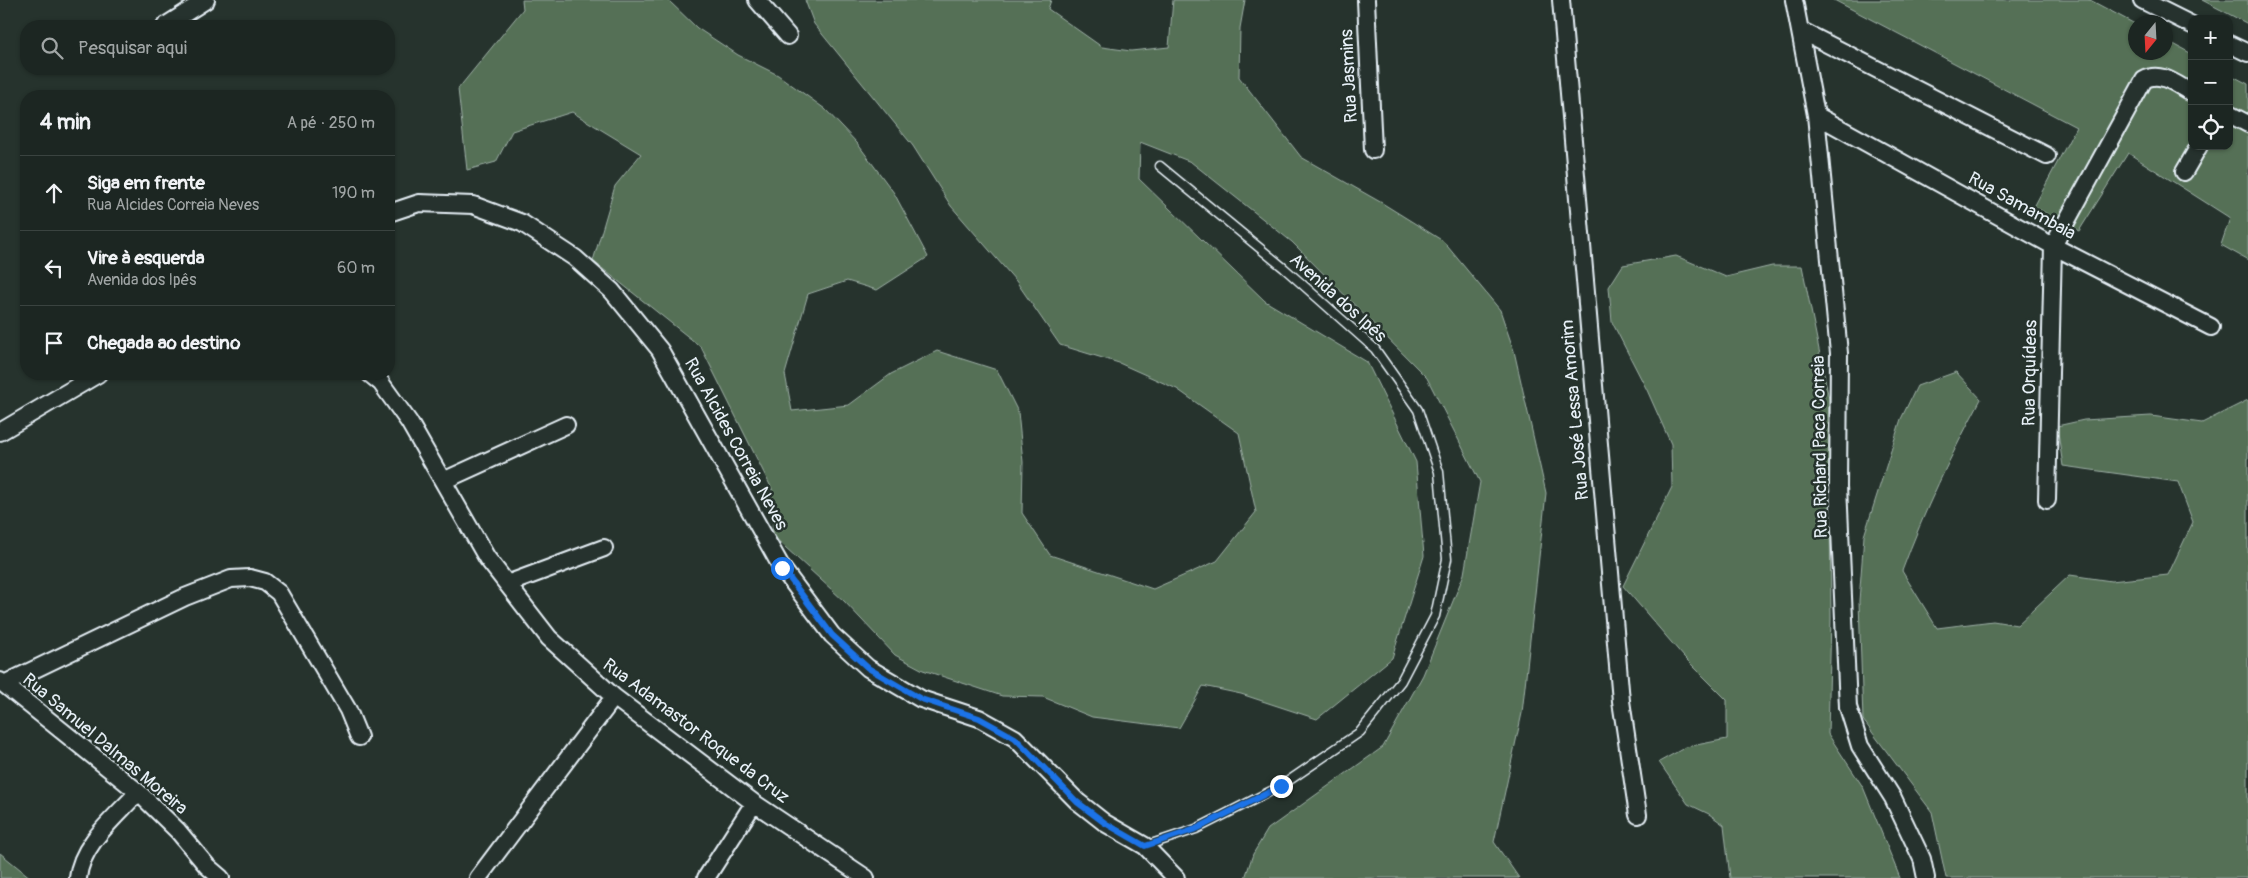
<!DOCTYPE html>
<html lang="pt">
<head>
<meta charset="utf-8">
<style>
	body { margin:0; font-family:Pangolin,sans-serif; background:#29322f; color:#f1f3f6 }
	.controls { position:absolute; right:15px; top:15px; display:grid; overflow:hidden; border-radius:10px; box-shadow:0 1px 4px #0004 }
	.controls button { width:45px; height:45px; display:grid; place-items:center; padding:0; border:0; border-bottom:1px solid #3a4340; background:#1c2622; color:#f1f3f6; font:25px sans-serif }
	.compass { position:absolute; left:2128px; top:15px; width:45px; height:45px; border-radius:50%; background:#1c2622; box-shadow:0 1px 4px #0004; rotate:198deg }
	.stop { position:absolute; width:15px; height:15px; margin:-11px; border:4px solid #1a73e8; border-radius:50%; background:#fff }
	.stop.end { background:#1a73e8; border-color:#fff; box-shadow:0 1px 5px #0008 }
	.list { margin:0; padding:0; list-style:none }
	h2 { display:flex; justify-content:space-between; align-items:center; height:65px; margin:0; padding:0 20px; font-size:21px }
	h2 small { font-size:16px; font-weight:400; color:#a0a5a5 }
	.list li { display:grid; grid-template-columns:32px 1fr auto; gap:15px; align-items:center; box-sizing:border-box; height:75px; padding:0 20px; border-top:1px solid #3a4340 }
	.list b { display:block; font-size:19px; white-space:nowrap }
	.list p { margin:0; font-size:16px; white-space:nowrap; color:#a0a5a5 }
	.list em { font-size:16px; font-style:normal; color:#a0a5a5 }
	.icon { flex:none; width:28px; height:28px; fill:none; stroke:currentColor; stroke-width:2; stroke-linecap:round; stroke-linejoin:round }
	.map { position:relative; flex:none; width:2248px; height:878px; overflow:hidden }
	.search { position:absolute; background:#1c2622; box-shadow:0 1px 4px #0004; left:20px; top:20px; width:375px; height:55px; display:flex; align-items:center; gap:12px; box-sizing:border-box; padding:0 18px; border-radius:20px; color:#a0a5a5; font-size:19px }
	.panel { position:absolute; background:#1c2622; box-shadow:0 1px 4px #0004; left:20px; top:90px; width:375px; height:290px; border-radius:20px }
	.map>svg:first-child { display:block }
	.green { fill:#557056; stroke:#9eb0a7 }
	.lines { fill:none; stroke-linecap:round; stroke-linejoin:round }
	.lane-casing { stroke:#e8f1f8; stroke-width:11 }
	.street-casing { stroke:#e8f1f8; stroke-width:20 }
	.lane { stroke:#26332d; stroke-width:8 }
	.street { stroke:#26332d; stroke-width:16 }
	.route { stroke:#1a73e8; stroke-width:6 }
	.labels { text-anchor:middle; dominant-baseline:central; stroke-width:5; stroke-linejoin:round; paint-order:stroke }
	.street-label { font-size:18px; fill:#e8f1f8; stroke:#26332d }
</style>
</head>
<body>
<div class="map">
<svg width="2248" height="878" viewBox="0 0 2248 878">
	<rect width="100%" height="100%" fill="#26332d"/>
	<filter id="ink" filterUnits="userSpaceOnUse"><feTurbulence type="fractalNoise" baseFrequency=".02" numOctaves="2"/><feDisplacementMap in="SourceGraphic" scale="10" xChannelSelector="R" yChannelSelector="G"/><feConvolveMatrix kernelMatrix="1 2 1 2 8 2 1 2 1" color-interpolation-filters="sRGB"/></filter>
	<g filter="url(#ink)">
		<!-- green -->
		<path class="green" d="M522,0H668L697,28L738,55L778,75L825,109L857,143L894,193L928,257L877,290L847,281L808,294L785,374L792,411L849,405L891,374L937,351L997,370L1018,412L1023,462L1022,513L1050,555L1153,589L1217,561L1256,512L1239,433L1177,389L1119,363L1060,345L1016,281L951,206L913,146L814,24L805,0H1051L1048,9L1102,47L1131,51L1169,47L1173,0H1245L1240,28L1239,77L1301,157L1382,203L1443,241L1500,310L1514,351L1546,493L1522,713L1494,842L1519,878H1245L1253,854L1268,829L1383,747L1423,675L1464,574L1480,482L1427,378L1292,242L1191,162L1140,142L1139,179L1265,301L1367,362L1416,462L1424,556L1392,658L1317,719L1241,694L1203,686L1179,728L1092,717L1043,697L1002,696L923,670L895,655L844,601L773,536L772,489L701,347L593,261L615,186L641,154L572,112L512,131L496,162L467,170L458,89L523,9Z
			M1834,0H2090L2135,24L2136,52H2166V40L2192,54V146H2229V74L2248,84V260L2221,245L2230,218L2128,153L2079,231L2034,207L2076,127Z
			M2202,0H2248V24Z
			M1676,256L1726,277L1772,266H1802L1829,399L1831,618L1828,734L1863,787L1900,878H1730L1724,825L1709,814L1688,804L1659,762L1686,747L1727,739V700L1684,657L1623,586L1672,487L1671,444L1647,390L1612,322L1609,287L1623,265Z
			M1956,372L1981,399C1951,455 1924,511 1902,571L1937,628L1993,621L2017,625L2070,575L2111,581L2168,575L2193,522L2178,482L2063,466L2057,426L2084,420L2151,416L2202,423L2248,400V878H1946L1932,812L1863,720L1859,601L1864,536L1901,419L1917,386Z
			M0,853L31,878H0Z"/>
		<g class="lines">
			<!-- lane casing -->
			<g class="lane-casing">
				<path id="lane" d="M1145,846L1196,829L1281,786L1360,732L1401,681L1435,616L1447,559L1439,472L1418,410L1375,349L1284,268L1160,166"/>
			</g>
			<!-- street casing -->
			<g class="street-casing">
				<path id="street" d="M757,0L788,36
					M1366,0L1373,150
					M1561,0L1621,701L1638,815
					M1794,0L1816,115L1839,353L1838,486L1848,707L1860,746L1893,798L1922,859L1926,878
					M2142,0L2192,25
					M165,26L206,0
					M1800,30L2047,156
					M2229,44L2248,53
					M2229,114L2248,124
					M1816,115L2053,246L2211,327
					M2184,172L2199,146
					M389,213L419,203L473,205L522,223L575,258L612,291L660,350L782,568L832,635L868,668L921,699L979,718L1015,738L1077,801L1105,823L1145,846L1176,878
					M370,374L381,383L409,422L487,558L549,638L614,697L754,803L866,878
					M0,432L98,374
					M443,481L566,425
					M2047,500L2053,246L2144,80C2160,70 2177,85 2192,93
					M507,584L604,548
					M0,681L138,792L178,831L207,866L221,878
					M4,684L185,597L231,579L250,578L265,582L279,593L348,710L359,737
					M78,878C81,844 116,817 138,792
					M478,878L614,697
					M706,878L754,803"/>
			</g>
			<!-- lane -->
			<use href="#lane" class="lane"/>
			<!-- street -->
			<use href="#street" class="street"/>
		</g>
	</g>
	<g class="lines" filter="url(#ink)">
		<!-- route -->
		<path class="route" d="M782,568L832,635L868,668L921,699L979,718L1015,738L1077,802L1105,823L1145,846L1196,829L1281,786"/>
	</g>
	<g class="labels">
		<!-- street labels -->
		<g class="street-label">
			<text transform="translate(1349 76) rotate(-93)">Rua Jasmins</text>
			<text transform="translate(2022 206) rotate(29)">Rua Samambaia</text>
			<text transform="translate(1338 298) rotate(42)">Avenida dos Ipês</text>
			<text transform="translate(2030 373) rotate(-89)">Rua Orquídeas</text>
			<text transform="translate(1575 410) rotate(-95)">Rua José Lessa Amorim</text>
			<text transform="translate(736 444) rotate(61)">Rua Alcides Correia Neves</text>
			<text transform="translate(1820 447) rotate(-91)">Rua Richard Paca Correia</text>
			<text transform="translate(696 731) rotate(37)">Rua Adamastor Roque da Cruz</text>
			<text transform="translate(105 744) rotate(40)">Rua Samuel Dalmas Moreira</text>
		</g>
	</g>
</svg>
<div class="controls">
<button>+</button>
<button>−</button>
<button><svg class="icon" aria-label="locate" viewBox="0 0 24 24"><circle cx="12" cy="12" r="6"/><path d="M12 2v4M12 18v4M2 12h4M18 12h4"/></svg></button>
</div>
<svg class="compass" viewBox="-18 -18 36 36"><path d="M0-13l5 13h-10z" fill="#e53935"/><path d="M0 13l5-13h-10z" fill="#a0a5a5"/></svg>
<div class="stop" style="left:782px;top:568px"></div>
<div class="stop end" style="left:1281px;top:786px"></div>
<div class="search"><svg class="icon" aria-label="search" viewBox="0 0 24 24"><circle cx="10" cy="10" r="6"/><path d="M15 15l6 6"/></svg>Pesquisar aqui</div>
<section class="panel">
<h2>4 min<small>A pé · 250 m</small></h2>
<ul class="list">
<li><svg class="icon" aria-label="ahead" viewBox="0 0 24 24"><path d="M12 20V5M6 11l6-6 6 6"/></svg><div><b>Siga em frente</b><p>Rua Alcides Correia Neves</p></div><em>190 m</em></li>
<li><svg class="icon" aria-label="left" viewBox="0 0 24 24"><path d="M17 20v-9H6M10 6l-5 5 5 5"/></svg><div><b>Vire à esquerda</b><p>Avenida dos Ipês</p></div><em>60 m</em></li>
<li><svg class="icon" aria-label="arrive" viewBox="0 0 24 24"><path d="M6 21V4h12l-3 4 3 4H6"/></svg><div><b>Chegada ao destino</b></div></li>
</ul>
</section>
</div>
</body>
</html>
